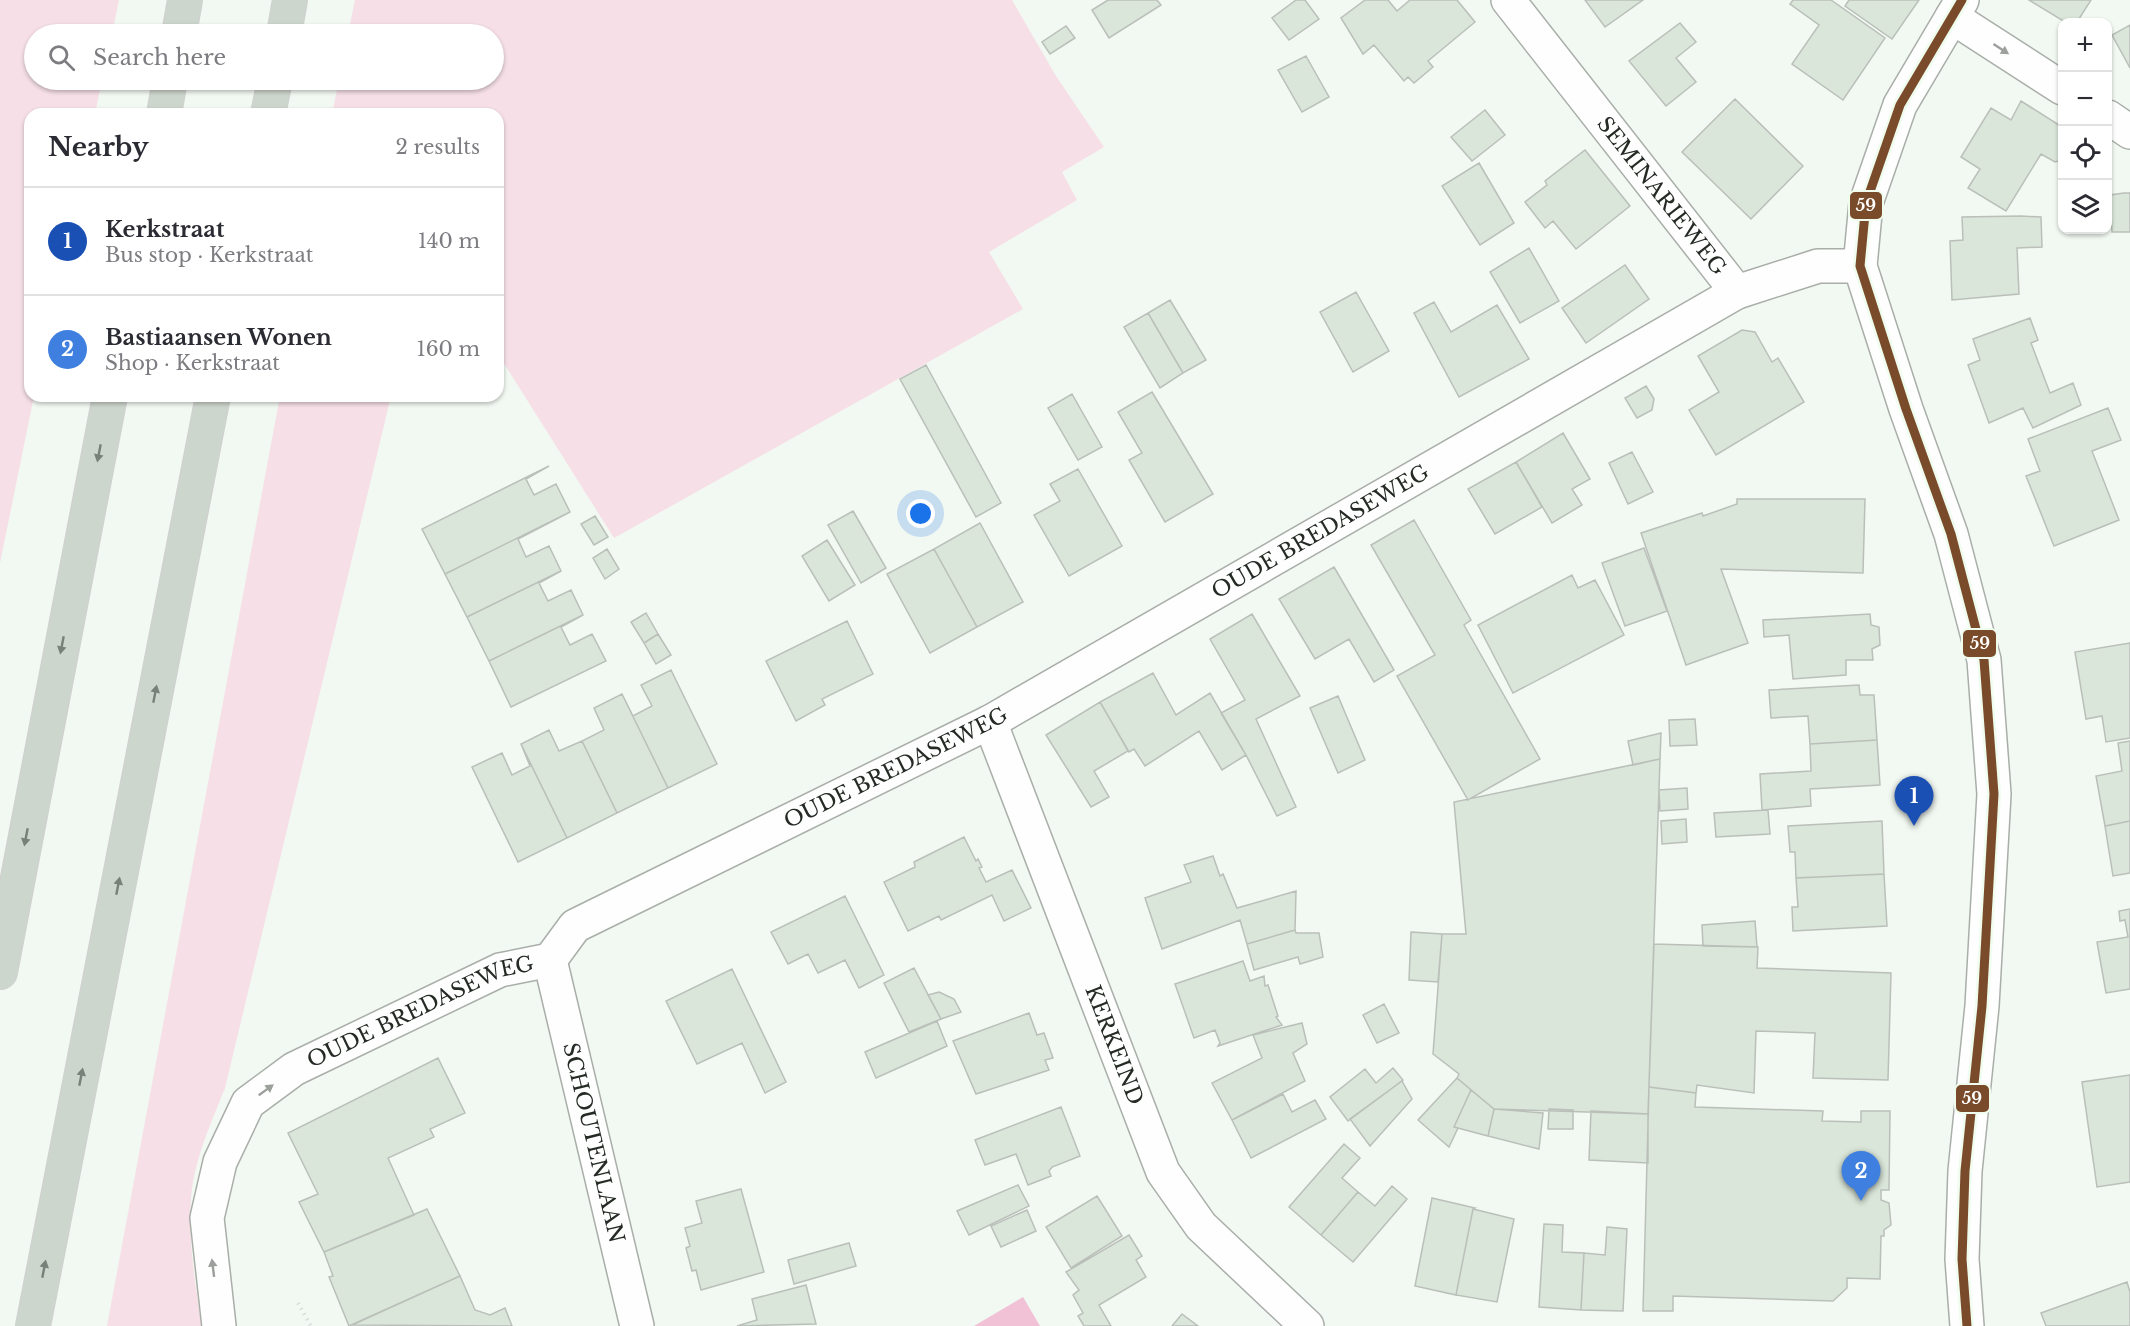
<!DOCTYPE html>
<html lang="en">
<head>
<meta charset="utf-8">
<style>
	body { margin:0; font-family:"Libre Baskerville",serif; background:#f7f7f7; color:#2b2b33 }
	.controls { position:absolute; right:18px; top:18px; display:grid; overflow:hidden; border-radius:12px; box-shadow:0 2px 4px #0004 }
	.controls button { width:54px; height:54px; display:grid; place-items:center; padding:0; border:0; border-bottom:2px solid #e1e1e2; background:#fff; color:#2b2b33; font:30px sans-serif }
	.you { position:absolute; left:921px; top:514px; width:21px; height:21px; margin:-15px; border:4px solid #fff; border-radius:50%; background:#1a73e8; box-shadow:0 0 0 9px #1a73e833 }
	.badge { display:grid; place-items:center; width:39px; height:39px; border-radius:50%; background:#2563eb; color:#fff; font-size:20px; font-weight:700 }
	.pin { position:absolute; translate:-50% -50px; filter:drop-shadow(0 2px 3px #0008) }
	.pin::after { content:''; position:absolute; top:32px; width:21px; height:18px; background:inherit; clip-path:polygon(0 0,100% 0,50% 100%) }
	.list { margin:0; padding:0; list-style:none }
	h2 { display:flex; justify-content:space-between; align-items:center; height:78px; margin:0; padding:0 24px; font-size:26px }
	h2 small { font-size:20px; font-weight:400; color:#7c7c81 }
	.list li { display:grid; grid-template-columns:39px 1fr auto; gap:18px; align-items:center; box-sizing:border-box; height:108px; padding:0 24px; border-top:2px solid #e1e1e2 }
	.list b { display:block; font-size:22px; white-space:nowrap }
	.list p { margin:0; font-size:20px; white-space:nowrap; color:#7c7c81 }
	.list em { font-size:20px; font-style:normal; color:#7c7c81 }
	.icon { flex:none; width:33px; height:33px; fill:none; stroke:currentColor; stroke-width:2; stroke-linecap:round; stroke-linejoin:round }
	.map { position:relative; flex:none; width:2130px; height:1326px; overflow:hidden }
	.search { position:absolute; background:#fff; box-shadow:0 2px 4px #0004; left:24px; top:24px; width:480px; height:66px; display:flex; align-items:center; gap:15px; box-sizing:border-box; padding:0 21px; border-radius:33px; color:#7c7c81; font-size:22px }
	.panel { position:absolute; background:#fff; box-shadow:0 2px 4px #0004; left:24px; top:108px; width:480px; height:294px; border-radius:18px }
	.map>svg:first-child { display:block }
	.green { fill:#f6dfe7 }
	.water { fill:#f1c2d5 }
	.building { fill:#dae6d9; stroke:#babfba; stroke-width:1.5 }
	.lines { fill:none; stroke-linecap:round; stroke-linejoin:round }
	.street-casing { stroke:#a9aea9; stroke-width:36 }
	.secondary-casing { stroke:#a9aea9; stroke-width:36 }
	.highway-casing { stroke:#cfd2cf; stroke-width:36 }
	.path { stroke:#daddda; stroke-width:4; stroke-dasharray:1.5 4.5; stroke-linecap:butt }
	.street { stroke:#fdfefd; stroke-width:33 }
	.secondary { stroke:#fdfefd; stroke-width:33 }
	.highway { stroke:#cdd6cd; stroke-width:33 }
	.bus-1-casing { stroke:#effcee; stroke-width:14 }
	.bus-1 { stroke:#7a4b2a; stroke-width:9 }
	.oneway { fill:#9c9f9c }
	.oneway2 { fill:#798079 }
	.labels { text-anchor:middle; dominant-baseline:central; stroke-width:4.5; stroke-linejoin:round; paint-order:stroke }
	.street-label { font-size:21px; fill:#252a25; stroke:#effcee }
	.line-badge { stroke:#effcee; stroke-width:2 }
	.badge-label { font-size:16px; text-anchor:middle; font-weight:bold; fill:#fff }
</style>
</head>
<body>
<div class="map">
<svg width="2130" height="1326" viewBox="0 0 2130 1326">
	<rect width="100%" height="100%" fill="#f2f8f2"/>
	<!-- green -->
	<path class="green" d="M0,0H119L112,34H34V80H102L95,114H30V396H34L0,563Z
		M355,0H1012L1056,76L1104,147L1062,172L1077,200L989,252L1023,309L614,538L498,354V114H332L339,80H494V34H348Z
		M280,396H391L225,1088C211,1123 194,1160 191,1198C188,1240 195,1285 202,1326H107Z"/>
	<!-- water -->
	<path class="water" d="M1023,1297L1040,1326H974Z"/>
	<!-- building -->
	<path class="building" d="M1108,0H1157L1161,5L1109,38L1092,10Z
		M1296,0H1305L1319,19L1289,40L1272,18Z
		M1365,0H1388L1397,11L1410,0H1457L1475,22L1428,61L1433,67L1414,83L1408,77L1404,81L1374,45L1363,54L1341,18Z
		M1585,0H1643L1605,27Z
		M1793,0H1831L1885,38L1843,100L1792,64L1819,25L1790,4Z
		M1849,0H1919L1892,39L1845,6Z
		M2029,0H2091L2077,22H2065Z
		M1680,23L1696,42L1676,58L1696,82L1666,106L1629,61Z
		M2130,25V68L2112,35Z
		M1066,26L1075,38L1050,54L1042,42Z
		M1306,56L1329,97L1302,112L1278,70Z
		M1735,99L1803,166L1751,219L1682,152Z
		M2021,101L2062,127V160L2055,162L2041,154L2006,211L1968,188L1980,169L1961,157L1991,108L2011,120Z
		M1485,110L1505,135L1472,161L1451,137Z
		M1585,150L1630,206L1576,249L1553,221L1545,228L1525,202L1547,185L1545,181Z
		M1479,163L1514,223L1480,245L1442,186Z
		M2124,193H2130V232H2112L2110,195Z
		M2021,216L2041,217L2042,247L2017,248L2019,294L1952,300L1950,241L1963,240L1962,217Z
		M1529,248L1559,301L1520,323L1490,272Z
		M1625,265L1649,299L1586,343L1562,308Z
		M1356,292L1389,351L1353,372L1320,312Z
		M1170,300L1206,360L1183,373L1148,313Z
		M1434,302L1451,332L1497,305L1529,359L1459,397L1414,313Z
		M1148,313L1183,373L1160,388L1124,327Z
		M2030,318L2038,340L2031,343L2050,393L2073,383L2081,405L2033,428L2023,408L1989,423L1968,365L1980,360L1973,339Z
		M1742,330L1755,332L1772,362L1778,358L1804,402L1716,455L1689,410L1719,392L1698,356Z
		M926,365L1001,503L976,517L900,379Z
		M1646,386L1654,399L1652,410L1637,418L1625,398Z
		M1152,392L1213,494L1165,522L1129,460L1142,453L1118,412Z
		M1072,394L1102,447L1078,460L1048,408Z
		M2108,408L2121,440L2092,451L2119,520L2054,546L2026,476L2040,471L2028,439Z
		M1563,433L1590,479L1572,489L1582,505L1552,523L1516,462Z
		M1632,452L1653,492L1628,504L1609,463Z
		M1516,462L1542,507L1495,534L1468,489Z
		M549,466L526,479L534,495L556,484L570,512L445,574L422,529Z
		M1078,469L1122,546L1069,576L1034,515L1060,501L1050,484Z
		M1737,499H1865L1863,573L1721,569L1748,643L1686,665L1641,533L1702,513L1703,516L1737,504Z
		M853,511L886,568L861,583L828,525Z
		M570,512L518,539L526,557L549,546L561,571L467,617L445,574Z
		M595,516L608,537L594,545L581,524Z
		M1414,520L1471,620L1464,625L1540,759L1468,800L1397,676L1435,655L1371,545Z
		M980,523L1023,602L977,627L934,549Z
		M827,540L855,585L829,601L802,556Z
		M1644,548L1667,611L1625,626L1602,563Z
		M607,549L619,569L605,579L593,558Z
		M934,549L977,627L930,653L887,574Z
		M1334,567L1394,670L1374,682L1349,639L1315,659L1279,599Z
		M561,571L539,583L548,601L571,590L583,615L489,661L467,617Z
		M1572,575L1578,588L1595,580L1624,635L1513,693L1478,625Z
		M646,613L658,634L644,643L631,622Z
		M1252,614L1300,696L1256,719L1296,807L1277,816L1246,755L1221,713L1245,700L1210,639Z
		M1870,614L1871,625L1879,627L1880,645L1872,649L1873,660H1846V675L1793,679L1789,635L1764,637L1763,620Z
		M583,615L561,627L570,645L592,634L606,661L511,707L489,661Z
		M847,621L873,674L822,699L825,705L796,721L766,661Z
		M658,634L671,655L656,664L644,643Z
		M2130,643V738L2106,742L2102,716L2086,719L2075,652Z
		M671,670L717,764L668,788L622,694L633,716L652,706L641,685Z
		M1153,673L1176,715L1210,693L1246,755L1222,770L1199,731L1145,766L1134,749L1129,752L1100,702Z
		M1859,685L1860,695H1874L1877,740L1810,744L1808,716L1771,718L1769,690Z
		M622,694L668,788L617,813L582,741L604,730L594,708Z
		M1338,696L1365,760L1338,773L1310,708Z
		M1100,702L1128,751L1094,771L1109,797L1091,807L1046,735Z
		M1695,719L1697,745L1670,746L1669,720Z
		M549,730L559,751L582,741L617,813L567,838L521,744Z
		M1661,733L1660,759L1633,765L1628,741Z
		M1877,740L1880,785L1810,789L1811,806L1762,810L1760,774L1811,771L1810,744Z
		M2130,741V821L2105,826L2096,776L2122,771L2118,743Z
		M521,744L567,838L518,862L472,767L502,753L512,775L530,766Z
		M1660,759L1648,1114L1494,1109L1457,1078L1459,1074L1433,1054L1442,934H1466L1454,802Z
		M1687,788L1688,809L1660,811L1659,790Z
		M1768,810L1770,834L1716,837L1714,813Z
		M1686,819L1687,842L1662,844L1661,821Z
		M1882,821L1884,874L1796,878L1795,852H1790L1788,826Z
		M2130,821V873L2113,876L2105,826Z
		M964,837L976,861L978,859L982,867L979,868L986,882L1012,870L1031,908L1004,921L992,895L941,920L939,916L908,931L884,882L915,867L914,862Z
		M1213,856L1220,876L1223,874L1237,908L1296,891L1295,930L1247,944L1240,920L1162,949L1145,898L1191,882L1184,865Z
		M1884,874L1887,926L1793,931L1792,907H1798L1796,878Z
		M845,896L884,975L859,988L845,960L818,973L808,954L788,964L771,932Z
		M2130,909V989L2106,993L2097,942L2128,937L2125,920L2120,921L2119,911Z
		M1755,921L1757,947L1703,946L1702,925Z
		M1295,930L1296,933H1319L1323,957L1300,964L1298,957L1254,970L1247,944Z
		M1411,932L1442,934L1438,982L1409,980Z
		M1654,944L1758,947L1757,968L1891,973L1888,1080L1813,1078L1815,1033L1756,1031L1754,1093L1697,1085L1696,1093L1649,1087Z
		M1243,961L1250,981L1264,976L1265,986L1268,985L1278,1016L1276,1017L1282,1025L1218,1046L1220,1043L1215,1030L1194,1038L1175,984Z
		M914,968L941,1019L909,1032L884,983Z
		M732,969L786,1082L765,1093L742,1043L697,1064L666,1001Z
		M939,992L954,999L961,1012L941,1019L928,995Z
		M1384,1004L1399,1033L1377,1043L1363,1015Z
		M1029,1013L1037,1035L1044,1033L1053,1058L1045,1060L1049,1070L976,1094L953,1041Z
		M937,1021L947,1046L876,1078L865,1052Z
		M1302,1023L1307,1044L1293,1053L1305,1081L1232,1120L1212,1083L1262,1058L1253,1035Z
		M438,1058L465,1113L430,1129L434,1137L388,1158L414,1215L324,1252L299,1202L318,1194L288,1133Z
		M1393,1068L1403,1080L1348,1121L1330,1097L1365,1069L1376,1083Z
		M2130,1075V1182L2097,1187L2082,1082Z
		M1457,1078L1471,1090L1454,1127L1458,1128L1449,1147L1418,1120Z
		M1402,1081L1412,1099L1370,1146L1350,1119Z
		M1649,1087L1696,1093L1695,1107L1823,1111L1822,1121L1861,1122V1111H1890L1889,1190H1881V1200L1889,1203L1891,1225L1884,1230V1236H1881L1880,1279L1847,1278V1288L1833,1301L1673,1296V1311H1643Z
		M1471,1090L1494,1109L1488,1136L1454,1127Z
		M1283,1094L1292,1112L1315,1100L1326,1119L1251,1158L1232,1120Z
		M1061,1107L1080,1156L1052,1167L1049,1171L1051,1176L1028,1185L1016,1154L985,1165L975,1140Z
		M1494,1109L1543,1113L1539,1149L1488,1136Z
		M1549,1109L1573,1110V1129H1548Z
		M1591,1111L1648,1114V1163L1589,1160Z
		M1344,1144L1360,1158L1342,1178L1358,1192L1321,1235L1289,1207Z
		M1018,1185L1029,1206L969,1235L957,1211Z
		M1392,1186L1407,1199L1353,1262L1321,1235L1358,1192L1375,1206Z
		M741,1189L764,1272L701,1290L696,1270L692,1271L686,1248L690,1246L685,1228L702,1223L696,1201Z
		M1097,1196L1122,1236L1071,1268L1046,1227Z
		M1432,1198L1475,1208L1473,1209L1456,1295L1415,1286Z
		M427,1209L460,1276L349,1326L329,1277L333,1276L324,1252Z
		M1473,1209L1514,1219L1497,1302L1456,1295Z
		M1027,1210L1036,1231L1001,1247L991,1226Z
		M1544,1224L1563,1225L1562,1252L1584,1253L1581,1310L1539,1307Z
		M1607,1227L1627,1229L1623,1311L1581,1310L1584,1253L1605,1255Z
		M1129,1235L1142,1256L1136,1260L1146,1277L1099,1305L1111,1326H1084L1078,1316L1083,1313L1073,1295L1079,1290L1066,1272Z
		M849,1243L856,1266L794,1284L788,1260Z
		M460,1276L475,1310L490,1315L505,1308L512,1326L352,1325Z
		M2127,1282L2130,1292V1326H2046L2041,1313Z
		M806,1285L816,1324L737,1326L757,1320L752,1299Z
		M1182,1314L1198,1326H1172Z"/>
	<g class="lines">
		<!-- street casing -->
		<g class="street-casing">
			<g id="street">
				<path id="s1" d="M1508,0L1737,292L1818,266H1860"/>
				<path d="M1952,17L2062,88"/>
				<path d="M2108,117L2130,132"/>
				<path id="s2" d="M990,722L1163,1172L1201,1226L1307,1326"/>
				<path id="s3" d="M550,960L637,1326"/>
				<path id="s4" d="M219,1326L207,1218L220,1162L248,1103L294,1069L500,970L550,960L575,926L990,722L1737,292"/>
			</g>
		</g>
		<!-- secondary casing -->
		<g class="secondary-casing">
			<path id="secondary" d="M1962,0L1900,105L1866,203L1860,266L1906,409L1951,534L1984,660L1994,794L1982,1006L1965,1171L1962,1259L1967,1326"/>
		</g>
		<!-- highway casing -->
		<g class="highway-casing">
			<path id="highway" d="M179,34L185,0
				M284,34L290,0
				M164,114L170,80
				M268,114L275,80
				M0,972L110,396
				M33,1326L213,396"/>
		</g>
		<!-- path -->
		<path class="path" d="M298,1303L311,1326"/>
		<!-- street -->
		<use href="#street" class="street"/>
		<!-- secondary -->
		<use href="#secondary" class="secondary"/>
		<!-- highway -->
		<use href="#highway" class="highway"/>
		<!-- bus-1 casing -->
		<g class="bus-1-casing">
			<path id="bus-1" d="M1962,0L1900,105L1866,203L1860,266L1906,409L1951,534L1984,660L1994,794L1982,1006L1965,1171L1962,1259L1967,1326"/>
		</g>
		<!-- bus-1 -->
		<use href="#bus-1" class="bus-1"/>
	</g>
	<!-- one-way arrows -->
	<defs><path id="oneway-solid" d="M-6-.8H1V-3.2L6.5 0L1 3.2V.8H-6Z" transform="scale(1.5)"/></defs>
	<g class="oneway">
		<use href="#oneway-solid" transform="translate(2001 49) rotate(33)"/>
		<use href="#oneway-solid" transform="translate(266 1090) rotate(-36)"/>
		<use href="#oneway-solid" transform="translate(213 1268) rotate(-97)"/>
	</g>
	<g class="oneway2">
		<use href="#oneway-solid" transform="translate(99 453) rotate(101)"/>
		<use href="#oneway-solid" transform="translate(62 645) rotate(101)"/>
		<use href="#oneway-solid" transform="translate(155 694) rotate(-79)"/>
		<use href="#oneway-solid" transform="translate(26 837) rotate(101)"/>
		<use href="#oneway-solid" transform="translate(118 886) rotate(-79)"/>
		<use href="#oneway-solid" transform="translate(81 1077) rotate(-79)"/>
		<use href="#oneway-solid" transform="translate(44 1269) rotate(-79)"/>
	</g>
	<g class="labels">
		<!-- street labels -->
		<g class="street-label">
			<text stroke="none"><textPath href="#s1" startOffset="249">SEMINARIEWEG</textPath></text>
			<text stroke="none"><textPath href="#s4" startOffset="1454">OUDE BREDASEWEG</textPath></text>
			<text stroke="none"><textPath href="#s4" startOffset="968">OUDE BREDASEWEG</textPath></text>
			<text stroke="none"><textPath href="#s4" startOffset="428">OUDE BREDASEWEG</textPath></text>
			<text stroke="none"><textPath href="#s2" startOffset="346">KERKEIND</textPath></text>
			<text stroke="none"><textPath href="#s3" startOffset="188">SCHOUTENLAAN</textPath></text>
		</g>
	</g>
	<g class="line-badge">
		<rect x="1849" y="191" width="34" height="29" rx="6" fill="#7a4b2a"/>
		<rect x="1962" y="629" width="35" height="29" rx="6" fill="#7a4b2a"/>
		<rect x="1955" y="1084" width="35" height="29" rx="6" fill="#7a4b2a"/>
	</g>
	<g class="badge-label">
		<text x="1866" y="211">59</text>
		<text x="1980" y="649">59</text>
		<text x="1972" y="1104">59</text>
	</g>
</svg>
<div class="controls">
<button>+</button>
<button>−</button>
<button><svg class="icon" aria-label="locate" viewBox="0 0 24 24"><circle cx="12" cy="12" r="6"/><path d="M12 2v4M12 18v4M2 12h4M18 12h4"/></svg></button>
<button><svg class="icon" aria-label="layers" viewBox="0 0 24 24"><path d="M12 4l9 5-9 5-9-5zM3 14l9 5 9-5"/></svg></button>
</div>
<div class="you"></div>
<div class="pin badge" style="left:1914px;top:826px;background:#1a4fb4">1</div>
<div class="pin badge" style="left:1861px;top:1201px;background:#3f7fe0">2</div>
<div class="search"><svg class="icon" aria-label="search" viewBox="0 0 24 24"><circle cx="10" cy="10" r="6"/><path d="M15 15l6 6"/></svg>Search here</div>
<section class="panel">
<h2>Nearby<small>2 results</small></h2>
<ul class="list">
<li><span class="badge" style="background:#1a4fb4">1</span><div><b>Kerkstraat</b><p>Bus stop · Kerkstraat</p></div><em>140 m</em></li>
<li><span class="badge" style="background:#3f7fe0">2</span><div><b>Bastiaansen Wonen</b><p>Shop · Kerkstraat</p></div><em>160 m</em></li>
</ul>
</section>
</div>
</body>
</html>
